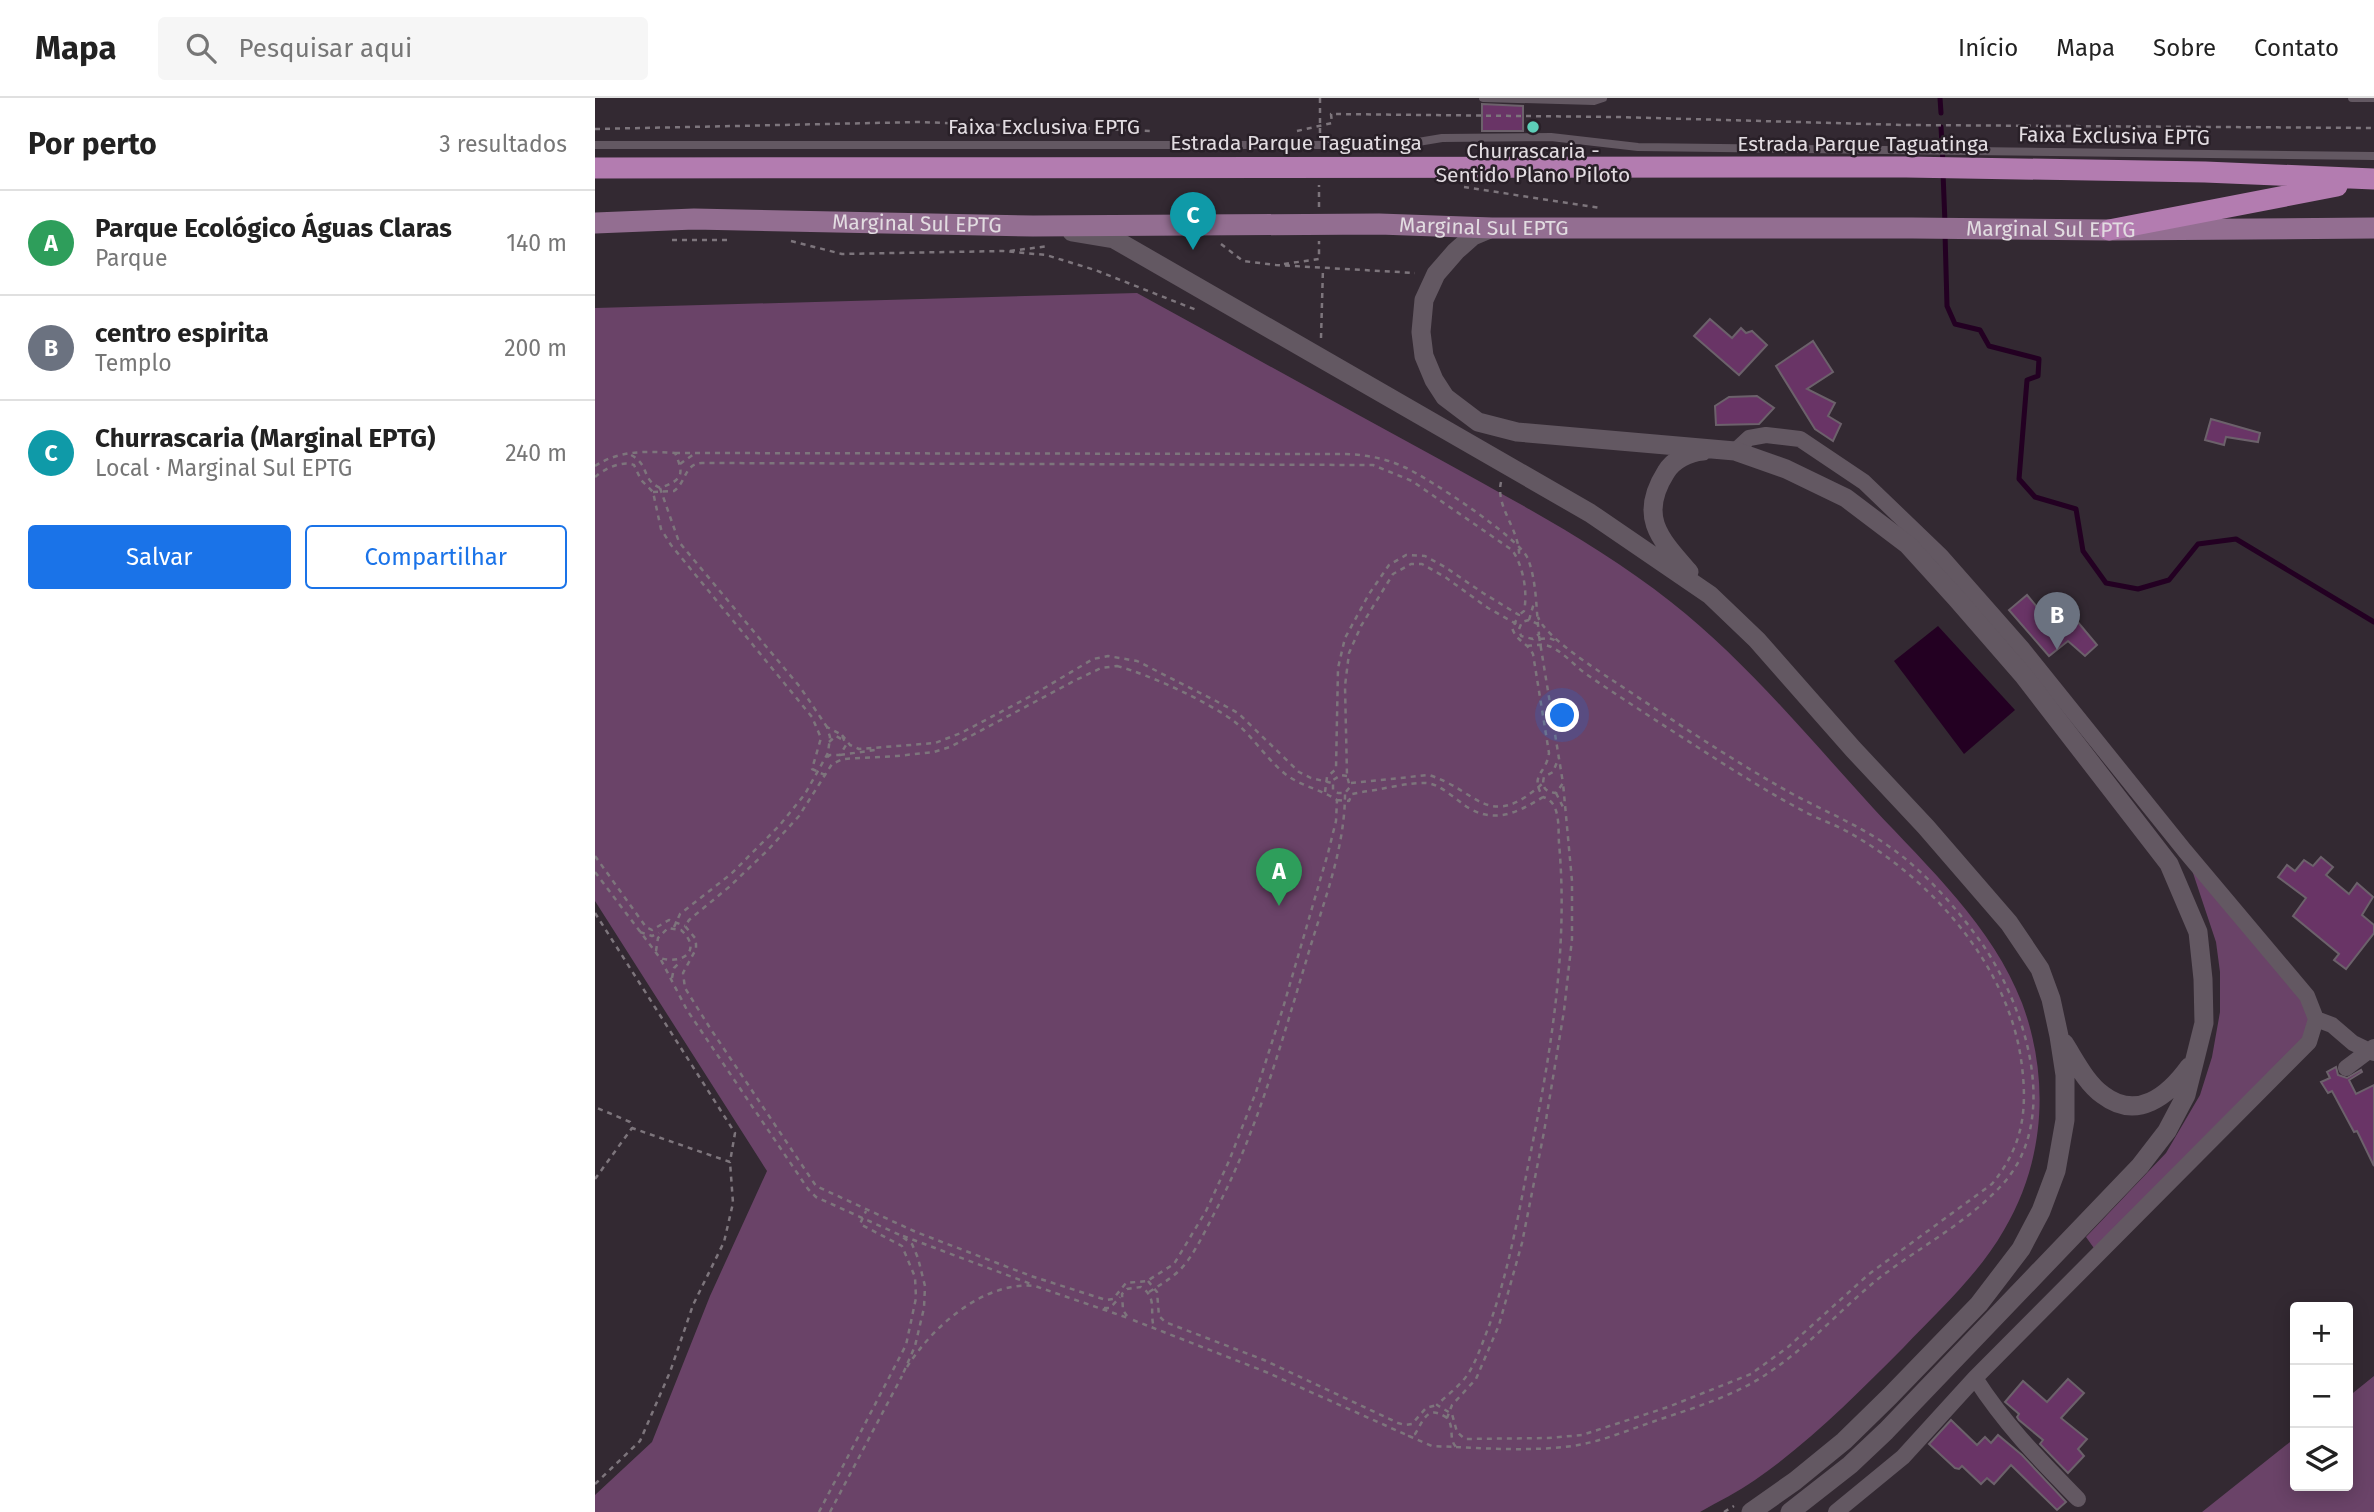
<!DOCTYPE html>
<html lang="pt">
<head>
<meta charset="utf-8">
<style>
	body { margin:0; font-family:"Fira Sans",sans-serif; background:#f6f6f6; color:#222 }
	.controls { position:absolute; right:21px; bottom:21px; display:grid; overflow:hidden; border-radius:7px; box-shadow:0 4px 18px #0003 }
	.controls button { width:63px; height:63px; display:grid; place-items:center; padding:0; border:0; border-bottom:2px solid #e0e0e0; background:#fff; color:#222; font:35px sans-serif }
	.you { position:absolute; left:968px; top:618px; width:24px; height:24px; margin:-18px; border:5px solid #fff; border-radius:50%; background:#1a73e8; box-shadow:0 0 0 10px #1a73e833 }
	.badge { display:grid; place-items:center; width:46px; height:46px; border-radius:50%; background:#1a73e8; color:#fff; font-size:23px; font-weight:700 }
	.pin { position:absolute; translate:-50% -58px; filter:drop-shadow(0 2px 4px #0008) }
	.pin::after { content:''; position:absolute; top:37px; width:24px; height:21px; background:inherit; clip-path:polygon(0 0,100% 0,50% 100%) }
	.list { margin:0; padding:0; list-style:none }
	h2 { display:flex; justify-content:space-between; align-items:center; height:91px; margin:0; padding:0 28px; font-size:30px }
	h2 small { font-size:23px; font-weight:400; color:#767676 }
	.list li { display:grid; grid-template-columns:46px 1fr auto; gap:21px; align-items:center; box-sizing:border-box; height:105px; padding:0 28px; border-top:2px solid #e0e0e0 }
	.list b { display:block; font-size:26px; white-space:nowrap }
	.list p { margin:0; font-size:23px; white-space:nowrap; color:#767676 }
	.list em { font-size:23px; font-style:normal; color:#767676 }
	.actions { display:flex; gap:14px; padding:21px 28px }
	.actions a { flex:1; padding:16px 0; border:2px solid #1a73e8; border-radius:7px; text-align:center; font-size:24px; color:#1a73e8 }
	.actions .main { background:#1a73e8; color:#fff }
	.icon { flex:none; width:38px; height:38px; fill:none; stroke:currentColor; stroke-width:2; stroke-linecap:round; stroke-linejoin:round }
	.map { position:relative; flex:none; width:1779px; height:1414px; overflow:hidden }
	header { display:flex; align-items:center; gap:42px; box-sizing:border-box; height:98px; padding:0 35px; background:#fff; border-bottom:2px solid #e0e0e0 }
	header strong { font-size:33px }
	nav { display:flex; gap:38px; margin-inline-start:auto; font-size:24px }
	.search { width:490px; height:63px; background:#f6f6f6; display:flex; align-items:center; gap:18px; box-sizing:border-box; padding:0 24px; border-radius:7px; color:#767676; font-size:26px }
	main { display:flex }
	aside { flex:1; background:#fff }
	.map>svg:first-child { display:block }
	.green { fill:#6a4368 }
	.water { fill:#230022 }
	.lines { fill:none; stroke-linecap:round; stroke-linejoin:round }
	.stream { stroke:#230022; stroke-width:5 }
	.building { fill:#693466; stroke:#6c616b; stroke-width:2 }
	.path { stroke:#7d757c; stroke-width:2.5; stroke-dasharray:5 5; stroke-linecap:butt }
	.service { stroke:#635862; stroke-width:8 }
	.minor { stroke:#635862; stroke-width:16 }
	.tertiary { stroke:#635862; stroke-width:19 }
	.primary { stroke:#936e91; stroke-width:21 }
	.motorway { stroke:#b37cb0; stroke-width:21 }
	.poi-dot { fill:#5dceb8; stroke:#292028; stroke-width:2.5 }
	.labels { text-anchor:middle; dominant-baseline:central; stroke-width:5; stroke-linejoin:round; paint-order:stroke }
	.street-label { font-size:21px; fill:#e2dce1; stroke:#292028 }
	.poi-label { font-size:21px; fill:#e2dce1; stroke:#292028 }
</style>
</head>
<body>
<header>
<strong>Mapa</strong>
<div class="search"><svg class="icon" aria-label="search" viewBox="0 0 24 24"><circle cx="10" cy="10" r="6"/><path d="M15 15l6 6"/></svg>Pesquisar aqui</div>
<nav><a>Início</a><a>Mapa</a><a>Sobre</a><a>Contato</a></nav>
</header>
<main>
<aside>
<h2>Por perto<small>3 resultados</small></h2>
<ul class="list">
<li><span class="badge" style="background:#2e9e5b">A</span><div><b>Parque Ecológico Águas Claras</b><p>Parque</p></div><em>140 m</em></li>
<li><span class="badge" style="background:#6b7280">B</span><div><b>centro espirita</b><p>Templo</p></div><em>200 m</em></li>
<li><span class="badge" style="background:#0f9aa8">C</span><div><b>Churrascaria (Marginal EPTG)</b><p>Local · Marginal Sul EPTG</p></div><em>240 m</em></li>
</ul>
<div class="actions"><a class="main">Salvar</a><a>Compartilhar</a></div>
</aside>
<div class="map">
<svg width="1779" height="1414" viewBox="0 0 1779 1414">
	<rect width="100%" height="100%" fill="#332932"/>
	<!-- green -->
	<path class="green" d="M542,195C642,250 743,306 844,361C923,405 1004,447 1076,504C1152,564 1214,640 1279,711C1333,769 1398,829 1427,905C1455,980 1450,1063 1409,1132C1384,1176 1344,1212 1309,1249C1262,1296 1215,1344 1160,1382C1143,1394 1124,1403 1105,1414H0V1397L57,1344L115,1198L172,1073L0,803V210Z
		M1593,760L1710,899L1716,923L1711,941L1501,1153L1491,1139L1571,1055L1605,997L1617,959L1625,914V874L1621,844Z
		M1779,1278V1414H1607L1700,1340V1388H1753V1299Z"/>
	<!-- water -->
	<path class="water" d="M1343,528L1420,612L1369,656L1299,563Z"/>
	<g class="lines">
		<!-- stream -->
		<path class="stream" d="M1345,0L1346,15
			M1346,29L1348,65
			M1348,75L1350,125
			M1350,135L1352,208L1360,226L1385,232L1394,248L1444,261L1443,278L1432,282L1424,381L1440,399L1481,411L1488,453L1511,485L1543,491L1574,482L1603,446L1641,441L1779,524"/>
	</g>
	<!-- building -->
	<path class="building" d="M887,6L928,8V33H887Z
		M1115,221L1137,240L1146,230L1151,235L1157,233L1172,247L1144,277L1099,238Z
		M1218,243L1238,274L1212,291L1240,305L1233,318L1246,326L1238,343L1220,331L1181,268Z
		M1162,298L1179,310L1164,326L1121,327L1120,308L1134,299Z
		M1616,321L1665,335L1663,344L1631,339L1629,347L1610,342Z
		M1432,497L1448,516L1469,499L1480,513L1476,516L1502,547L1490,558L1473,543L1454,558L1414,512Z
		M1726,759L1738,769L1731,777L1754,796L1762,785L1778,799L1767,817L1779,827V835L1751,871L1739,862L1744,856L1698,818L1711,800L1683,779L1692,767L1700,773L1709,762L1718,768Z
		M1741,969L1743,977L1752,980L1766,972L1767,974L1754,982L1761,996L1779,987V1068L1762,1033L1759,1034L1737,993L1733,995L1726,984L1735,980L1732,974Z
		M1473,1281L1489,1295L1466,1320L1492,1341L1483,1351L1489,1358L1473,1375L1445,1346L1448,1342L1424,1322L1422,1319L1424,1316L1410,1304L1428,1283L1452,1304Z
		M1356,1322L1382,1347L1390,1339L1396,1345L1403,1337L1427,1357L1471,1404L1462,1412L1416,1367L1399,1386L1392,1380L1386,1386L1367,1368L1364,1371L1360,1370L1334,1346Z"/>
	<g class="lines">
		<!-- path -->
		<path class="path" d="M0,31L325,24L556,33
			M702,33L737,25L736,16L1022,19L1310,27L1779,30
			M725,35V0
			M869,89L1005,110
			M724,109V87
			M77,142H133
			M196,143L247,156L408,153L451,157L500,172L604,213
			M626,146L648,163L681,167L820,175
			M415,153L454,148
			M689,166L724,161V143
			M726,240L728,170
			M80,355L751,356C771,357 790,360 809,369C832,379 925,440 933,461C942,484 941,513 944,536L938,541L926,538L924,531L927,524L934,522L943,526
			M85,366L99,356
			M0,368C24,352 52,353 80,355C90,377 87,382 65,390C44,380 57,366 32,355
			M0,379C9,371 27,362 39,367L46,382L58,394L66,431L76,447L217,619L226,640L217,671L230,677
			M906,384C900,410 926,432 924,460
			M65,390L84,444L205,589L232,629
			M58,394L79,393C92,383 89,366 107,365L778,367L817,383L917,452C928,467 933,494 929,513L924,517
			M934,522L939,505
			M944,538L968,685L961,695C951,694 946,690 949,679L958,674L964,659
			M945,541L954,540L964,544
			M932,548C941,547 950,545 958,550C970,556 980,568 991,576C1029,602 1068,627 1107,652C1141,674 1176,696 1212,715C1226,722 1241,727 1255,735C1336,781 1412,866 1426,961C1433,1010 1429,1047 1397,1086L1274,1176L1193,1249L1156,1276L1073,1309L987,1337L953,1340L870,1341L862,1334L857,1316L842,1307C852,1297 865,1288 873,1276C882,1262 888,1243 894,1228C912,1178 922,1125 932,1073C954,965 974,855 964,745C963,730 966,704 948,699
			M522,568C555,577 612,603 640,624C658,639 671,660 689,675C705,688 725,691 742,702L741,723L733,755L688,910L661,994L634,1063L611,1113L579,1166L552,1183L531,1185L518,1201L511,1202L436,1178L321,1134L221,1088L115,930L90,890L88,875L101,851V846L100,840L90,828L94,822L134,789L172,753L204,718L237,666L248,661L302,658L339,654L355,649L479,583L506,570Z
			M247,637L255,647L264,651L340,645L366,635L436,598L498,561L513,558L542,563L621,603L643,615L704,674L716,680L737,685
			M234,644L241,638L248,642
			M245,657L280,652
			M752,678L746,677L738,682V692L743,695H750L755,689L752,678L750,588L754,555L766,528L798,476L816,466H827L850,479L893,510L925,528
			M756,685L834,677C884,693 893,734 947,686
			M730,694L732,679L741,671L743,570L750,540L774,496L794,467L811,457L830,458L850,469L888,495L924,517L917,530C922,544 932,544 938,556L954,655C951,677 934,676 948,699C919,717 894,728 864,703C854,696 844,686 831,685C814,684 785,692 767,694L757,696L754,703L742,702
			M961,695L969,711
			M0,758L51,829L57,832L74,822L90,828
			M0,774L65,860L92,912L213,1091L221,1099L305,1137L317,1146L323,1160L330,1188L329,1210L320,1248L307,1278
			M0,815L140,1035L135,1064L37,1030L35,1024L0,1009
			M79,829L85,816L136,776L184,728L210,696L233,655L235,639L232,629L247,637L251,647L245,657H235L230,661
			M45,834L57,838L64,835
			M61,853L63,840L73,830L86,832C108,852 88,867 65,860
			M77,880L79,870L86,863
			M0,1081L37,1030
			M308,1138L436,1186
			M553,1183L562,1194L564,1218L570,1224L669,1262L803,1325L810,1327L817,1326L831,1310L842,1307
			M554,1194C568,1185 581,1178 591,1165C603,1149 611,1131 620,1114C662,1034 686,946 712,860C728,805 750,752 750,695
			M509,1210H515L525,1199
			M532,1218L528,1212L527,1196L532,1191L546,1189C563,1200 554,1213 559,1230
			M538,1222L671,1274L814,1338
			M312,1269C338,1228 389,1183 440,1188L536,1221
			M852,1320C832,1306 829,1322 820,1336L814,1338L837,1348L861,1349C853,1340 860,1330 852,1320L857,1307L881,1281L904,1227L927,1145L949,1034L969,913L977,841V783L968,685
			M861,1349C899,1351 939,1353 977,1348C1006,1344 1033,1332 1060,1323C1098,1310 1140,1298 1173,1275C1213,1249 1246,1211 1283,1181C1323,1150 1370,1126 1405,1089C1467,1025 1432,912 1388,847C1364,813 1333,777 1299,752C1264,726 1223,711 1185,689C1126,655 1070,617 1014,580C996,568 950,538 943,519
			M0,1386L45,1343L75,1274L98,1207L129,1144L138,1105L135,1064
			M224,1414L311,1247L321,1200L320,1179L307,1148L265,1126L271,1113
			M235,1414L307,1278
			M1129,1414L1139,1408"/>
		<!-- service -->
		<path class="service" d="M888,0L999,3L1008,0
			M1757,0H1779
			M0,47H805L847,40L956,39L1043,49L1779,58"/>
		<!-- minor -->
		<path class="minor" d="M1140,353L1154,340L1171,337L1205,341L1269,384L1346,458L1427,550L1590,753L1712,898L1721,921L1714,944L1380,1280L1308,1359L1241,1414
			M1721,921L1737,927L1758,945L1779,955
			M1751,970L1779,949
			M1380,1280C1411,1328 1444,1361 1483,1401"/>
		<!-- tertiary -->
		<path class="tertiary" d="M897,130L878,138L861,153L841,176L829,202L826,234L829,258L839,282L850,299L883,324L922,334L1140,353L1191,371L1251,400L1313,447L1362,501L1428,577L1574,766L1603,834L1608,881L1609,925L1591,997L1572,1033L1545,1068L1291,1333L1255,1367L1195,1414
			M477,134L519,141L995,415L1115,497L1162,542L1258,651L1331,729L1414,825L1445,871L1456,901L1464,938L1470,977V1022L1461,1073L1446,1113L1426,1151L1384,1206L1295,1298L1249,1343L1200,1383L1156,1414
			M1094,474C1064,440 1043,418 1071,374C1078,362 1094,354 1108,353
			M1469,945C1480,962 1491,985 1508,997C1542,1023 1573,998 1594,969"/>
		<!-- primary -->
		<path class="primary" id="s1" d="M0,125L99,121L438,128L784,126L897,130H1317L1514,132L1779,130"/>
		<!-- motorway -->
		<path class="motorway" d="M0,70L1311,69L1610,74L1779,81
			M1514,132L1742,88"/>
	</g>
	<!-- markers -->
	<circle class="poi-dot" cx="938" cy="29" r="7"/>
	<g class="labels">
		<!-- street labels -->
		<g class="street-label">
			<text x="449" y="29">Faixa Exclusiva EPTG</text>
			<text transform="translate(1519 38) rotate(1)">Faixa Exclusiva EPTG</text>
			<text x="701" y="45">Estrada Parque Taguatinga</text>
			<text x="1268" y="46">Estrada Parque Taguatinga</text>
			<text stroke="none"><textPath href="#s1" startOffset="322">Marginal Sul EPTG</textPath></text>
			<text stroke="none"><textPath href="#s1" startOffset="889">Marginal Sul EPTG</textPath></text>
			<text stroke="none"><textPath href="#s1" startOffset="1456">Marginal Sul EPTG</textPath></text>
		</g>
		<!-- poi labels -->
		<g class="poi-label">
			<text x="938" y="53">Churrascaria -<tspan x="938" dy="24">Sentido Plano Piloto</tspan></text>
		</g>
	</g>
</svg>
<div class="controls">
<button>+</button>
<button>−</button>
<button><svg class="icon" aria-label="layers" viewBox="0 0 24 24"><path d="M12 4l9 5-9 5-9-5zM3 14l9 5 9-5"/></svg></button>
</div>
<div class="you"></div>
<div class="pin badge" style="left:684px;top:808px;background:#2e9e5b">A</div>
<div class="pin badge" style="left:1462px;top:552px;background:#6b7280">B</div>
<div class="pin badge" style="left:598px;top:152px;background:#0f9aa8">C</div>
</div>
</main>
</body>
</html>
